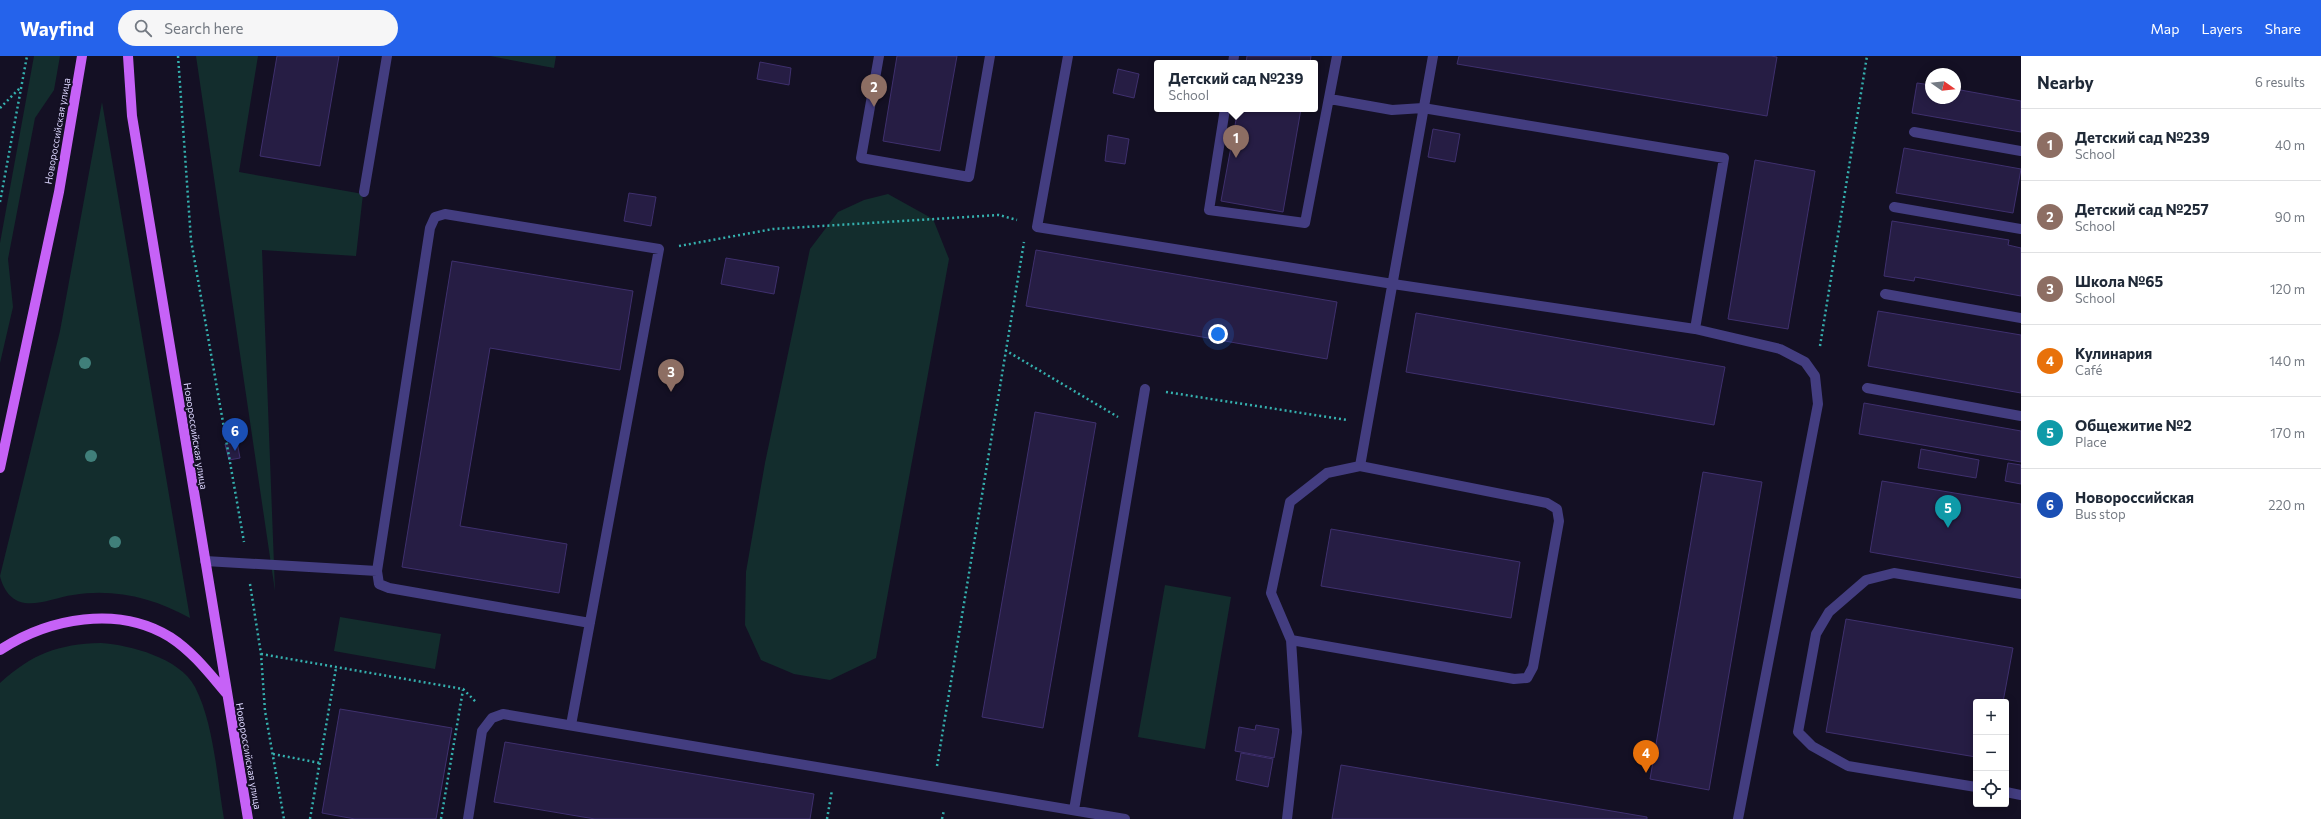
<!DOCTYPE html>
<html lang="en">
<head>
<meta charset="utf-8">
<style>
	body { margin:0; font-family:Commissioner,sans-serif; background:#f6f6f7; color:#1f2937 }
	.controls { position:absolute; right:12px; bottom:12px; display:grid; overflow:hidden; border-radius:4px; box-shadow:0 2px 10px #0003 }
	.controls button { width:36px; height:36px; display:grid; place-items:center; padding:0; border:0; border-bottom:1px solid #e0e1e3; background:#fff; color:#1f2937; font:20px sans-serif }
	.compass { position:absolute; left:1925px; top:12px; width:36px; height:36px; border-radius:50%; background:#fff; box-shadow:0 2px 10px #0003; rotate:104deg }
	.you { position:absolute; left:1218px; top:278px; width:14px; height:14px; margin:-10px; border:3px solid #fff; border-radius:50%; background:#1a73e8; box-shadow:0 0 0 6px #1a73e833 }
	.badge { display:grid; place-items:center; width:26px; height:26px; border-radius:50%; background:#2563eb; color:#fff; font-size:13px; font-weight:700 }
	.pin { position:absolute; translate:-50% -33px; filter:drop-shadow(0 1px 2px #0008) }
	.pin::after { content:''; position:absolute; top:21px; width:14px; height:12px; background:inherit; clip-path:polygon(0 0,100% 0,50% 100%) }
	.popup { position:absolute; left:1154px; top:4px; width:164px; height:52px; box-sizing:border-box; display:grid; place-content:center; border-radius:4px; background:#fff; filter:drop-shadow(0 1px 3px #0005); font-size:13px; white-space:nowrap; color:#747a83 }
	.popup b { font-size:15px; color:#1f2937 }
	.popup::after { content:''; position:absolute; left:50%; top:100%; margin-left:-8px; border:8px solid transparent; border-top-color:#fff }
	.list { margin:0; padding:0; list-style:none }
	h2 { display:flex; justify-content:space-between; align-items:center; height:52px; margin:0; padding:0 16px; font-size:17px }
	h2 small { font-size:13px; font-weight:400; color:#747a83 }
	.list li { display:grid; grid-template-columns:26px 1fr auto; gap:12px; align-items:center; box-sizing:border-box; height:72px; padding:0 16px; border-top:1px solid #e0e1e3 }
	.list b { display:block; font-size:15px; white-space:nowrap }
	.list p { margin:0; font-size:13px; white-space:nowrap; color:#747a83 }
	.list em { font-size:13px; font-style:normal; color:#747a83 }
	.icon { flex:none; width:22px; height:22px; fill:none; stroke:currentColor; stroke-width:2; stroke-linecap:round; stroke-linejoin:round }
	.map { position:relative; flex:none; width:2021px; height:763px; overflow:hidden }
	header { display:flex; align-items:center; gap:24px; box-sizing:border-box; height:56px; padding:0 20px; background:#2563eb; color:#fff }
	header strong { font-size:19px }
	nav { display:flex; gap:22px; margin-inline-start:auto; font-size:14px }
	.search { width:280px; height:36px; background:#f6f6f7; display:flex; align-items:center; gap:10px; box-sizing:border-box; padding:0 14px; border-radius:22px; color:#747a83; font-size:15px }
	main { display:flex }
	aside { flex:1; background:#fff }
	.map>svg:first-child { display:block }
	.green { fill:#132d2d }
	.building { fill:#261d44; stroke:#3f306e }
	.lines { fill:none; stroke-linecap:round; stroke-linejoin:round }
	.path { stroke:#35b0ae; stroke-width:2.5; stroke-dasharray:2 3; stroke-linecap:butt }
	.lane { stroke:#433d80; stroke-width:10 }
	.primary { stroke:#c662f7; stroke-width:10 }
	.tree { fill:#407f7a }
	.labels { text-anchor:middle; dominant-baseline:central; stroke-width:4; stroke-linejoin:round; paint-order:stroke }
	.street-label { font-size:10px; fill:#dbd5fd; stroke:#141024 }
</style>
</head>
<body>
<header>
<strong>Wayfind</strong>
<div class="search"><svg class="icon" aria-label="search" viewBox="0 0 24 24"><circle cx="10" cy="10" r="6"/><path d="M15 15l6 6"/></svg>Search here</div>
<nav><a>Map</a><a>Layers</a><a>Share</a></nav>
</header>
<main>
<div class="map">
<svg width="2021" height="763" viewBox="0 0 2021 763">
	<rect width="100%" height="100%" fill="#141024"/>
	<!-- green -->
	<path class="green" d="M34,0H60L54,34L35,62L8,203L13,251L0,307V187Z
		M196,0H258L239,116L363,138L356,200L262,194L275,535Z
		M490,0H556L554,12Z
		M102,46L190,562C154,542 114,532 73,539C58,541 40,549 25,547C11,545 3,533 0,520L60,275Z
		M888,138L933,163L949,203L876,602L830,624L794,618L761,604L745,569L746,516L765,407L810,193L838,156L864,144Z
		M1165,529L1231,541L1205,693L1138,681Z
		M340,561L441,578L435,613L334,595Z
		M101,587C130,589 180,602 195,631C214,668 217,722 224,763H0V627C32,598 58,588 101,587Z"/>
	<!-- building -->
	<path class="building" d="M277,0H339L320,110L260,100Z
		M897,0H957L940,95L883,85Z
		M1247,0H1311L1310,7H1246Z
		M1459,0H1771L1777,1L1767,60L1457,8Z
		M760,6L791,12L789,29L757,23Z
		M1118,13L1139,18L1134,42L1113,37Z
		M1917,27L1931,29V42H1955V33L2021,45V76L1912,57Z
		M1238,53H1301L1283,156L1221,145Z
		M1433,73L1460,78L1455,106L1428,101Z
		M1108,79L1129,83L1125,108L1105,105Z
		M1904,92L2021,113L2013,157L1896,137Z
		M1755,104L1815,115L1788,273L1728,263Z
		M629,137L656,141L651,170L624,165Z
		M1892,165L2009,184L2008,189L2021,192V240L1915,221L1914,225L1884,220Z
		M1036,194L1337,246L1327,303L1026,250Z
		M726,202L779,211L774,238L721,228Z
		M452,205L633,235L620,314L490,292L460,470L567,488L559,537L402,511Z
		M1878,255L2021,279V337L1868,310Z
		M1416,257L1725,311L1714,369L1406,316Z
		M1864,347L2021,375V406L1859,378Z
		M1035,356L1096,367L1043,672L982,661Z
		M237,386L240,402L229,404L225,388Z
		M1921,393L1979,404L1976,422L1918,412Z
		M2008,407L2021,409V428L2005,425Z
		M1703,416L1762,426L1709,734L1650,723Z
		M1882,425L2021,448V522L1870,496Z
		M1331,473L1520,506L1511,562L1321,530Z
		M1846,563L2013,592L2003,646H1976V701L1826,676Z
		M340,653L452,672L436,763H355L322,757Z
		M1256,669L1279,673L1274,702L1235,695L1239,671L1255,674Z
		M505,686L814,738L810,763H595L494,746Z
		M1241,697L1273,703L1268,731L1236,724Z
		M1341,709L1647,761V763H1332Z"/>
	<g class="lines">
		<!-- path -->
		<path class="path" d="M178,0L191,184L244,486
			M0,52L21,31
			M0,146L27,0
			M679,190L773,173L999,159L1017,164
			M1820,290L1867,0
			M1005,294L1118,361
			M1166,336L1347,364
			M250,528L261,598L265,655L284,763
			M261,598L463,633L477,647
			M273,698L320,707
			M937,710L1024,186
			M310,763L336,612
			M441,763L463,634
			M827,763L832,734
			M942,763L944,754"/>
		<!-- lane -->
		<path class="lane" d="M879,0L861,102L969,121L990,0
			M1068,0L1037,171L1393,228L1695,273L1780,293L1805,306L1815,320L1818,348L1738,763
			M1233,7L1234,0
			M1330,43L1392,54L1423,52L1724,102L1695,273
			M1225,53L1209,154L1305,167L1337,0
			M1914,76L2021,95
			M364,136L387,0
			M1894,151L2021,173
			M1885,238L2021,262
			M1867,332L2021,360
			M205,505L377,515
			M1291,584L1271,537L1290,446L1327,417L1360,410
			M571,669L659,193L445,158L435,161L430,172L377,515L379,528L389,532L590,567
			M1976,731L1848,710L1812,690L1798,676L1816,578L1829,556L1866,524L1894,517L2021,538
			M2006,736L2021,739
			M1074,754L1145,333
			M468,763L482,675L492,662L503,658L1125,763
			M1287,763L1297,676L1291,584L1514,623L1527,622L1533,611L1559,465L1557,453L1547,447L1360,410L1433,0"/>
		<!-- primary -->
		<path class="primary" d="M128,0L132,60L248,763
			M0,412L59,136L82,0
			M0,594C49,562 118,549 170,581C193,596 209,617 226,637"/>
	</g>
	<!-- trees -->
	<g class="tree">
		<circle cx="85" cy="307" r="6"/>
		<circle cx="91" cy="400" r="6"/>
		<circle cx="115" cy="486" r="6"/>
	</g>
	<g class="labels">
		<!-- street labels -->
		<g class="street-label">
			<text transform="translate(57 75) rotate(-80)">Новороссийская улица</text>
			<text transform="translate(196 380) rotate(81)">Новороссийская улица</text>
			<text transform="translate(249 700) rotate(80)">Новороссийская улица</text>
		</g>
	</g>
</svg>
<div class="controls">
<button>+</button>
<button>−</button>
<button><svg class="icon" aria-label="locate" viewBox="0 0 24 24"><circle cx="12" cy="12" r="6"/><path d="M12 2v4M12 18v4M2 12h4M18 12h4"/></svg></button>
</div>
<svg class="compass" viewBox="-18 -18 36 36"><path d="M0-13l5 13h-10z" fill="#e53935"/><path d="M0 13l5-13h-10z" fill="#747a83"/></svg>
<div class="you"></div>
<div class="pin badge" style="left:1236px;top:102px;background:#8d6e63">1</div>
<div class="popup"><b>Детский сад №239</b>School</div>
<div class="pin badge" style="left:874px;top:51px;background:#8d6e63">2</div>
<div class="pin badge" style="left:671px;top:336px;background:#8d6e63">3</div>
<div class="pin badge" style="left:1646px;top:717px;background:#e8710a">4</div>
<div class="pin badge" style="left:1948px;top:472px;background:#0f9aa8">5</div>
<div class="pin badge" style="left:235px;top:395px;background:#1a4fb4">6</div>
</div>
<aside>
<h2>Nearby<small>6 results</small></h2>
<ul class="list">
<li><span class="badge" style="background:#8d6e63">1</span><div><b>Детский сад №239</b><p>School</p></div><em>40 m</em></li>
<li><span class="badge" style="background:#8d6e63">2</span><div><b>Детский сад №257</b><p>School</p></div><em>90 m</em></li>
<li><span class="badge" style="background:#8d6e63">3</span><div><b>Школа №65</b><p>School</p></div><em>120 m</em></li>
<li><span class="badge" style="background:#e8710a">4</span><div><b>Кулинария</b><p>Café</p></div><em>140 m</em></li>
<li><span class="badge" style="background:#0f9aa8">5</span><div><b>Общежитие №2</b><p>Place</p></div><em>170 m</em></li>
<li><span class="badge" style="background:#1a4fb4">6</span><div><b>Новороссийская</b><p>Bus stop</p></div><em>220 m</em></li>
</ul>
</aside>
</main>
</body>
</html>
